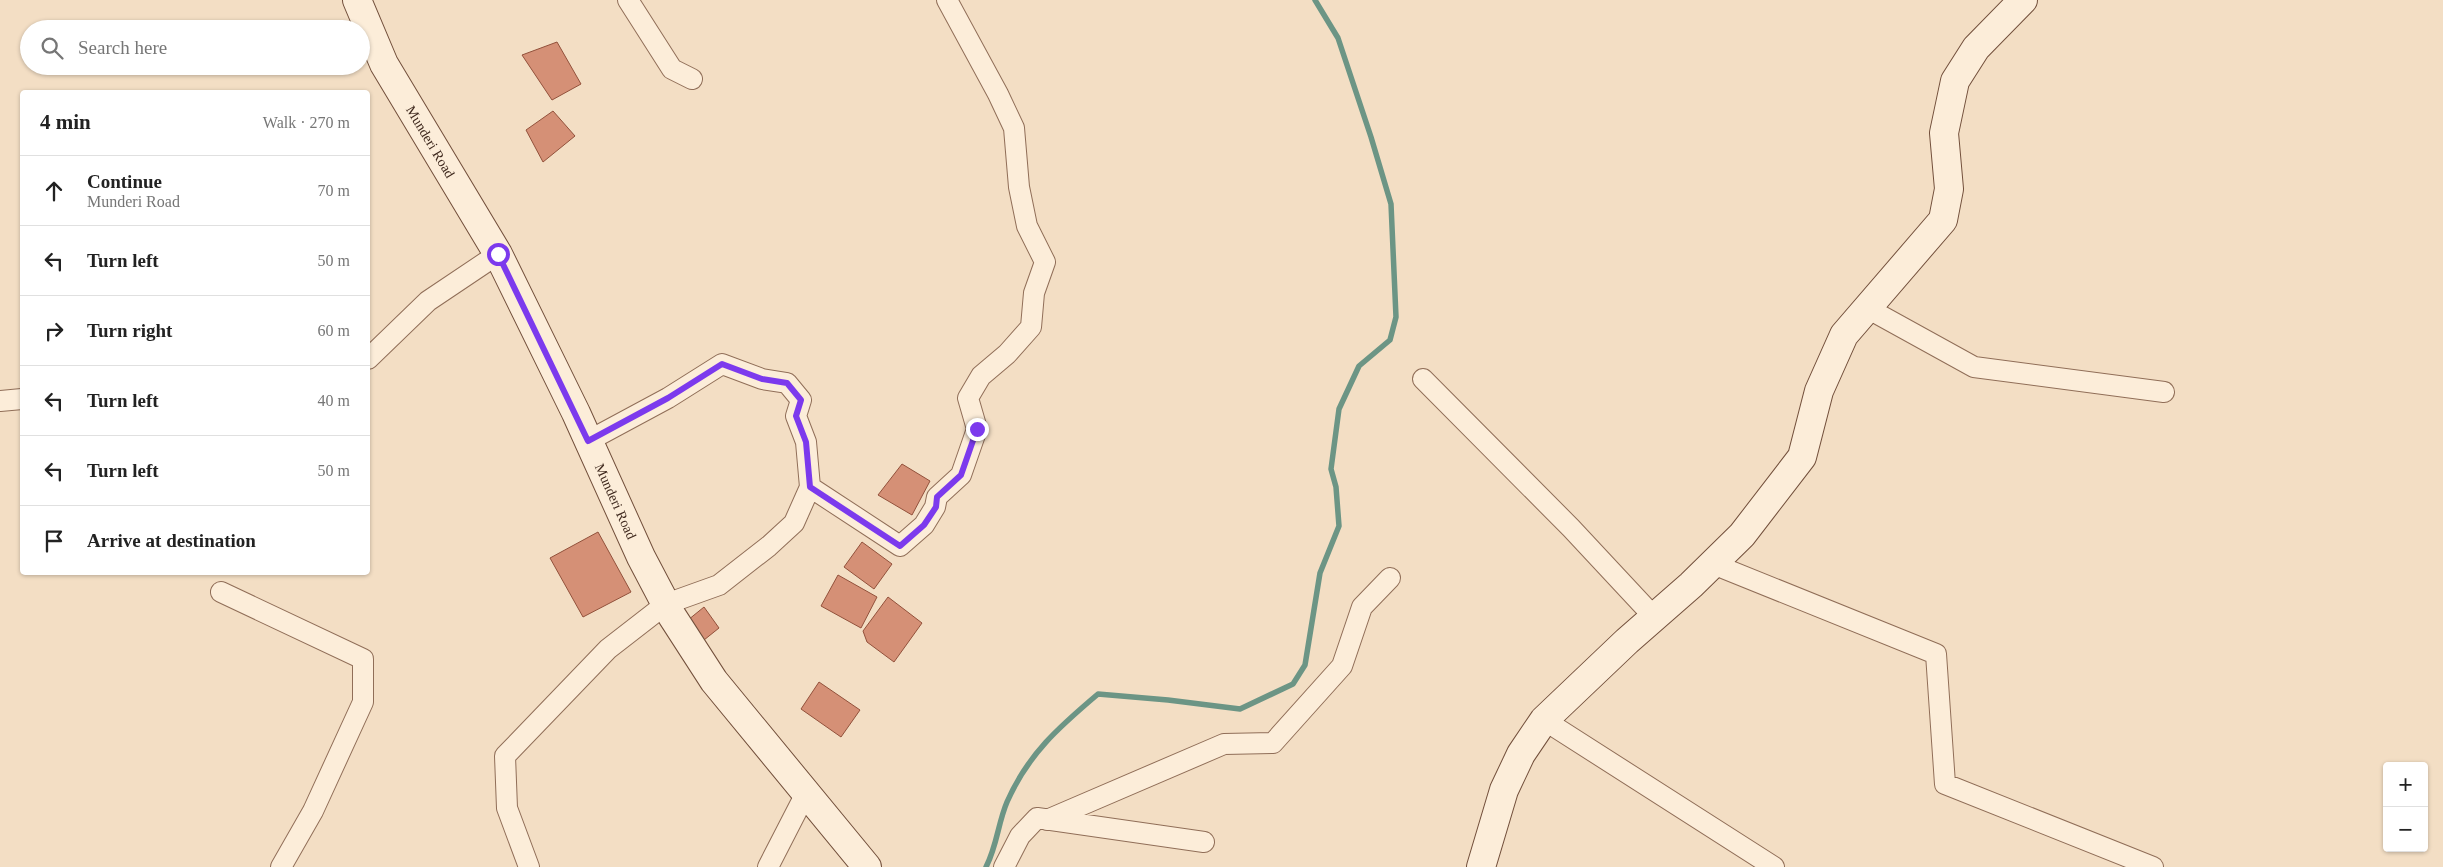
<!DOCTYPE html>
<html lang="en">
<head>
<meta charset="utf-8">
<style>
	body { margin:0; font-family:"Times New Roman",serif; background:#f2f2f2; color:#222 }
	.controls { position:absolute; right:15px; bottom:15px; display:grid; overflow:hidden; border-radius:5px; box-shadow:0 1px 4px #0004 }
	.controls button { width:45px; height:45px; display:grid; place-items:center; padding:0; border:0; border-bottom:1px solid #e0e0e0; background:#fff; color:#222; font:25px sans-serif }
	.stop { position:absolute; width:15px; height:15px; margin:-11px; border:4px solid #7c3aed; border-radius:50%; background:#fff }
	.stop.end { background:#7c3aed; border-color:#fff; box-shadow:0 1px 5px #0008 }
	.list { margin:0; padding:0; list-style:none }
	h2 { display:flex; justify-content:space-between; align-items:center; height:65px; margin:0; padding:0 20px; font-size:21px }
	h2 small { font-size:16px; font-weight:400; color:#767676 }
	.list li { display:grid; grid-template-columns:32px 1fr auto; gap:15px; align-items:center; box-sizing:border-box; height:70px; padding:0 20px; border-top:1px solid #e0e0e0 }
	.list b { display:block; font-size:19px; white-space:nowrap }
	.list p { margin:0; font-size:16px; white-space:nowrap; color:#767676 }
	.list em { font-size:16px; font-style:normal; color:#767676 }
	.icon { flex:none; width:28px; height:28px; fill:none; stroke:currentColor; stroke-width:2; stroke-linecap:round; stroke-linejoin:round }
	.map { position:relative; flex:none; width:2443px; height:867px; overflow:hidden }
	.search { position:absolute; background:#fff; box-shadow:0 1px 4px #0004; left:20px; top:20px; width:350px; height:55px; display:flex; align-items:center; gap:12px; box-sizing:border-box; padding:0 18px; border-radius:28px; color:#767676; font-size:19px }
	.panel { position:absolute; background:#fff; box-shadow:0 1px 4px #0004; left:20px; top:90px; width:350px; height:485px; border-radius:5px }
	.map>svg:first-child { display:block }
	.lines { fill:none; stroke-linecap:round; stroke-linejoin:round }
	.stream { stroke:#6c9585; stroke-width:5.5 }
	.building { fill:#d59076; stroke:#92513b }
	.street-casing { stroke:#906e58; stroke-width:22 }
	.secondary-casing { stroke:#724f3b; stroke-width:30 }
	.street { stroke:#fcedd9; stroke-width:20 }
	.secondary { stroke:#fcedd9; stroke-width:28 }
	.route { stroke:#7c3aed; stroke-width:6 }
	.labels { text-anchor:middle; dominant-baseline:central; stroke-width:4; stroke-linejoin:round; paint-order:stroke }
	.street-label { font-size:14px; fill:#3f291e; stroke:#f9ead5 }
</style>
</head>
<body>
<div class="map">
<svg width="2443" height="867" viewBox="0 0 2443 867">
	<rect width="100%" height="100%" fill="#f3dec4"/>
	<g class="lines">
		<!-- stream -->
		<path class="stream" d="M986,867C997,846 998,823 1007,802C1028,754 1059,727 1098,694L1168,700L1240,709L1293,684L1305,665L1320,573L1339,526L1336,487L1331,469L1339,409L1359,366L1390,340L1396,317L1391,204L1371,137L1338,38L1315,0"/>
	</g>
	<!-- building -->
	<path class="building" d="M557,42L581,84L552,100L522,55Z
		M553,111L575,136L543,162L526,130Z
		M902,464L930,481L912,515L878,495Z
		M598,532L631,592L583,617L550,558Z
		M862,542L892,564L874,589L844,567Z
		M838,575L877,597L861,628L821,606Z
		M888,597L922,623L894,662L867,642L863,631Z
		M704,607L719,628L704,640L688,620Z
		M819,682L860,710L841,737L801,709Z"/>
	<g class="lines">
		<!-- street casing -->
		<g class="street-casing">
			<path id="street" d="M628,0L672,69L692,79
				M1867,308L1974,367L2164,392
				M368,359L428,301L498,254
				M1423,379L1571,528L1654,617
				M0,401L22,399
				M588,441L668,398L722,364L762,379L787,383L801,400L796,416L806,442L810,487L900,546L924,525L935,507L937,497L961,475L977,429L968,398L981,376L1007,354L1031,327L1034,293L1045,262L1027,226L1019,187L1014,128L998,94L947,0
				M1713,564L1936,654L1945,784L2153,867
				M221,592L363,659V702L313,811L281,867
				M1544,720L1774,867
				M1047,820L1224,744L1273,743L1342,666L1362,607L1390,578
				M529,867L507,808L505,756L608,649L666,604L719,585L769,546L794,523L810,487
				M768,867L806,793
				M1004,867L1020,836L1037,818L1204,842"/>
		</g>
		<!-- secondary casing -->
		<g class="secondary-casing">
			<g id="secondary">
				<path id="s1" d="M357,0L384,64L498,254L576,413L641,557L672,616L714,681L867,867"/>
				<path d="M1481,867L1504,790L1521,754L1544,720L1627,641L1691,585L1742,535L1802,457L1819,391L1844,335L1943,220L1949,189L1944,133L1955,81L1976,48L2023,0"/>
			</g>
		</g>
		<!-- street -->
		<use href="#street" class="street"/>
		<!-- secondary -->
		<use href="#secondary" class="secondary"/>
	</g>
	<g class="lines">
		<!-- route -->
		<path class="route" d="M498,254L588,441L668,398L722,364L762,379L787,383L801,400L796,416L806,442L810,487L900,546L924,525L936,507L937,497L961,475L977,429"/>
	</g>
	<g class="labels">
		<!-- street labels -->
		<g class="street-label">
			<text stroke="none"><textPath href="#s1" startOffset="160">Munderi Road</textPath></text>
			<text stroke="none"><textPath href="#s1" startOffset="565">Munderi Road</textPath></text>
		</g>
	</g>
</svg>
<div class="controls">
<button>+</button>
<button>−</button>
</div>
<div class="stop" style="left:498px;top:254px"></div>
<div class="stop end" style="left:977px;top:429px"></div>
<div class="search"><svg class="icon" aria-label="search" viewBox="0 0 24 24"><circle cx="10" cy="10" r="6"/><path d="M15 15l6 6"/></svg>Search here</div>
<section class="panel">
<h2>4 min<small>Walk · 270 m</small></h2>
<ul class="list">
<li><svg class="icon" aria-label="ahead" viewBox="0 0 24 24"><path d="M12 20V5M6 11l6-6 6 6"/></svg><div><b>Continue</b><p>Munderi Road</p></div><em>70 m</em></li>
<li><svg class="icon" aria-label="left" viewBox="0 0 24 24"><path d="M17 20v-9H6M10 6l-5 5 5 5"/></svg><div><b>Turn left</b></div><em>50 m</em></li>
<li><svg class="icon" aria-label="right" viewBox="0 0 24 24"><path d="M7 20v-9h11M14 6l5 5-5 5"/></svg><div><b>Turn right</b></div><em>60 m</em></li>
<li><svg class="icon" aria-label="left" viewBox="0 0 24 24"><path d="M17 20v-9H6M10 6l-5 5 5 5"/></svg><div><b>Turn left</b></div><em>40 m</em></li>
<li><svg class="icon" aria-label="left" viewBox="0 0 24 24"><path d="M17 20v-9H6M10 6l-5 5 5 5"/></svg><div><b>Turn left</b></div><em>50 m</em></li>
<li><svg class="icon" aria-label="arrive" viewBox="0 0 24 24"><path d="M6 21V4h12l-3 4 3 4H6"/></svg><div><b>Arrive at destination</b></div></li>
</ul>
</section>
</div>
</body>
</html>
